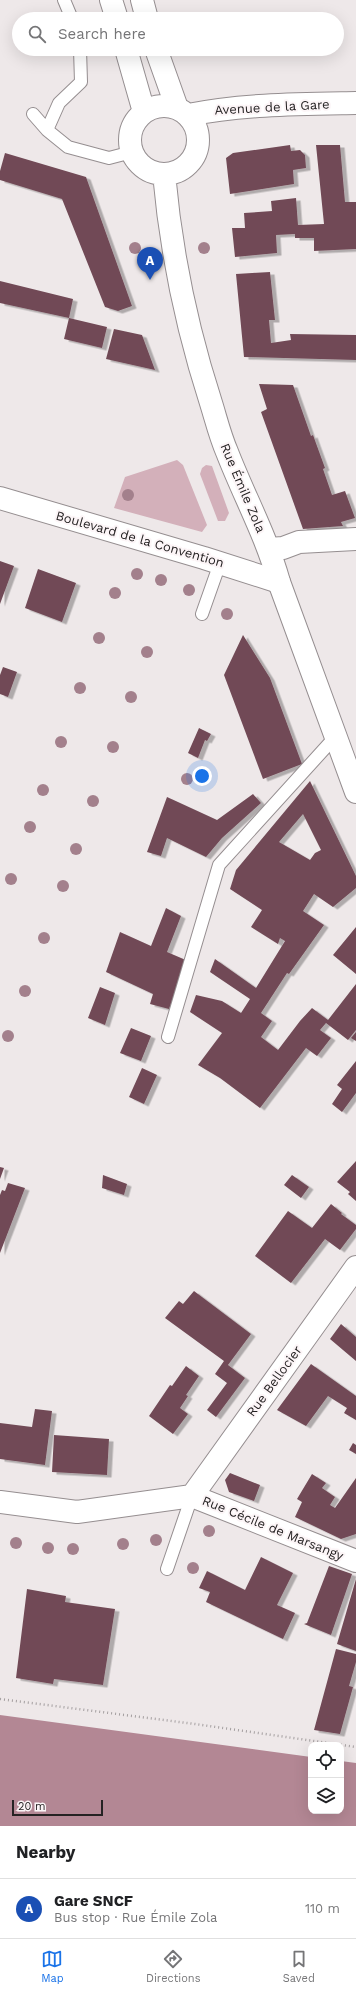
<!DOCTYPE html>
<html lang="en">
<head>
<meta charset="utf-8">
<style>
	body { margin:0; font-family:"Work Sans",sans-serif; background:#f6f6f6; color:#202124 }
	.controls { position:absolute; right:12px; bottom:12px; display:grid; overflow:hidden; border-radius:8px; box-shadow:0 4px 16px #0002 }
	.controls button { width:36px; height:36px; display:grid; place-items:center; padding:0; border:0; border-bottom:1px solid #e0e0e0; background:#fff; color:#202124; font:20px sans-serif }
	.scale { position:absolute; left:12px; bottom:10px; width:91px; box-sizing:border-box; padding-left:4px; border:2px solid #252223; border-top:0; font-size:11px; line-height:14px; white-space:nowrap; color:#252223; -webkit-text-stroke:3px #fcf5f7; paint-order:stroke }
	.you { position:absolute; left:202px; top:776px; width:14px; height:14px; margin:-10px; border:3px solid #fff; border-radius:50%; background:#1a73e8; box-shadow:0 0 0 6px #1a73e833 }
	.badge { display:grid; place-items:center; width:26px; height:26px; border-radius:50%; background:#1a73e8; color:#fff; font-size:13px; font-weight:700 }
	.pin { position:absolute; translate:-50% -33px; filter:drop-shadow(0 1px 2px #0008) }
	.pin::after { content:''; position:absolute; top:21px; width:14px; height:12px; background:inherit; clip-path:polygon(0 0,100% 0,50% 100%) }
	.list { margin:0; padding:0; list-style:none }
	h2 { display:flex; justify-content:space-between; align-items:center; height:52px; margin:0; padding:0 16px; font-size:17px }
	h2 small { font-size:13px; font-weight:400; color:#757577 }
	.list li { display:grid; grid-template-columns:26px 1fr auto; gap:12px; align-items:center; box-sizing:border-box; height:60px; padding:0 16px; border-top:1px solid #e0e0e0 }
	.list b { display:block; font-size:15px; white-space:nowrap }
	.list p { margin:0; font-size:13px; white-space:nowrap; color:#757577 }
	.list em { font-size:13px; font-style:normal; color:#757577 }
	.icon { flex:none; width:22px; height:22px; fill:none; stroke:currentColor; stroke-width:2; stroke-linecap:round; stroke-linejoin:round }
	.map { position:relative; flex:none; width:356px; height:1826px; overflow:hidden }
	.search { position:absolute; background:#fff; box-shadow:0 4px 16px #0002; left:12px; right:12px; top:12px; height:44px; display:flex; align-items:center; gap:10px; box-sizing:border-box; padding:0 14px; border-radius:22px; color:#757577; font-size:15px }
	.sheet { height:112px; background:#fff }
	nav { display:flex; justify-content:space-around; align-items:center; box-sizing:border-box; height:56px; border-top:1px solid #e0e0e0; background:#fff; font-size:11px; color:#757577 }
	nav a { display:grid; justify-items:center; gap:2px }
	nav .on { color:#1a73e8 }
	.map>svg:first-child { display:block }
	.green { fill:#d3b0ba }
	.water { fill:#b38794 }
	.building { fill:#714a56; fill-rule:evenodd; filter:url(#shadow) }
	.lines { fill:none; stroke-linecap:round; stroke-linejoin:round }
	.lane-casing { stroke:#958e90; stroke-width:14 }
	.street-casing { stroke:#958e90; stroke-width:24 }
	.secondary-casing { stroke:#958e90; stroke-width:24 }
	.path { stroke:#a49fa0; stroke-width:2.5; stroke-dasharray:1 3; stroke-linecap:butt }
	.lane { stroke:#fff; stroke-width:12 }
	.street { stroke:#fff; stroke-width:22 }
	.secondary { stroke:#fff; stroke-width:22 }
	.tree { fill:#a3808c }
	.labels { text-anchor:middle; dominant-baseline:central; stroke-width:4; stroke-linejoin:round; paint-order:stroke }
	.street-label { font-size:13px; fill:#252223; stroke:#fcf5f7 }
</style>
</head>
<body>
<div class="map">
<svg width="356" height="1826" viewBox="0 0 356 1826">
	<defs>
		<filter id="shadow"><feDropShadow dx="4.5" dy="2.5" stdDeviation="0" flood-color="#0004"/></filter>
	</defs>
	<rect width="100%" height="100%" fill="#eee8e9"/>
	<!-- green -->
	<path class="green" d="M177,460L183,465L207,525L202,532L114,508L125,477Z
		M206,465L212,466L229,513L225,521H218L200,474L202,468Z"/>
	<!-- water -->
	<path class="water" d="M0,1715L311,1757V1811H341V1761L356,1763V1826H0Z"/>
	<!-- building -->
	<path class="building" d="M290,145L291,151L300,150L305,155L306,168L293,170L294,184L230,194L226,158L233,153Z
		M316,145H340L345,202H356V249L314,251V238H295V234L276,235L277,253L235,257L232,228H245L244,213L272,211L271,201L296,198L298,225L324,224Z
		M5,153L86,177L132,306L118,311L105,307L62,199L0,180V171Z
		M270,272L275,320H269L271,343L291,340L290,334L356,335V360L244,357L236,274Z
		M0,281L73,299L69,318L107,327L102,348L64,339L69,318L0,303Z
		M114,329L142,335L155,370L106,359Z
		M259,384L293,385L311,436L313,435L325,468L323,469L332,495L345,491L355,518L341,522L343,526L303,529L261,412L267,409Z
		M0,561L14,566L0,604Z
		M38,569L76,583L62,622L25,608Z
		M243,635L270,678L302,764L263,779L224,675Z
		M3,667L17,672L8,697L0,694V675Z
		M199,728L211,734L207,741L205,740L198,758L188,753Z
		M310,781L356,876V888L333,907L314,894L303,911L324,925L289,974L287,973L261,1013L272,1021L261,1037L278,1050L300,1021L312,1008L328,1020L356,984V1030L348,1040L326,1023L320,1030L331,1038L317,1056L306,1048L260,1108L220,1078L198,1065L222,1033L190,1012L196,995L222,1001L241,1013L250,999L210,972L215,959L256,988L285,941L280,938L278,944L251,927L262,910L230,889L236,870ZM303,814L321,850L315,853L310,860L279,842Z
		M253,794L261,803L222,838L206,857L167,838L161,856L147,852L167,797L217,820Z
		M166,908L181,916L167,952L188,961L169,1009L150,1004L153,994L106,972L120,932L151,946Z
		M356,927V974L333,955Z
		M100,987L115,993L105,1025L88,1018Z
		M131,1028L151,1036L141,1061L120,1053Z
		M356,1032V1041L351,1038Z
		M356,1061V1093L342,1112L332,1104L342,1089L337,1085Z
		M142,1068L157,1075L144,1104L129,1097Z
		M356,1161V1201L348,1194L350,1192L337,1182Z
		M0,1167L4,1168L0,1179Z
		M103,1175L127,1184L124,1195L102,1188Z
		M292,1175L309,1187L301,1198L284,1185Z
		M8,1183L25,1188L0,1253V1195L2,1190L5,1191Z
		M331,1204L342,1213L341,1214L356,1225V1229L340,1250L325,1239L291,1283L255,1256L288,1211L312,1228Z
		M194,1291L251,1334L228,1365L245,1378L216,1417L207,1410L227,1383L215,1374L224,1361L165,1318L179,1301L183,1304Z
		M341,1324L356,1337V1361L330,1339Z
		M311,1364L356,1396V1420L344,1413L347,1408L328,1396L306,1426L277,1410Z
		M186,1366L199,1376L186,1395L188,1396L180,1408L188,1414L173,1434L149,1416L170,1385L172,1386Z
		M35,1409L52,1411L45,1465L0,1459V1423L32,1427Z
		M54,1435L109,1439L107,1475L52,1472Z
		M353,1443L356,1445V1454L349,1450Z
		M230,1473L260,1485L254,1501L229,1492L225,1480Z
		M312,1474L326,1483L322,1488L335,1497L330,1505L335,1508L356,1478V1534L341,1539L295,1517L302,1502L297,1499Z
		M261,1557L293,1573L277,1605L295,1613L283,1639L206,1602L210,1592L199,1588L207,1571L245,1590Z
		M329,1566L352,1574L331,1635L304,1624L307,1623Z
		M356,1579V1651L337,1644Z
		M27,1589L66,1596L65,1602L115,1609L103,1685L54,1679L53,1684L16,1678Z
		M336,1649L356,1654V1662L349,1686L353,1687L340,1734L314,1730Z"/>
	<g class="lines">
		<!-- lane casing -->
		<g class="lane-casing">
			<path id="lane" d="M64,0L72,19
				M33,114L47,130L68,147L109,158L132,152
				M47,130L59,103L81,82L80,49
				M202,614L220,563
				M168,1037L219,865L336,736
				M167,1569L192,1496"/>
		</g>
		<!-- street casing -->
		<g class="street-casing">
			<path id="street" d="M0,498L204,558L279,582
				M269,549L283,548L299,542L356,539
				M192,1496L356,1267
				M0,1502L77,1512L192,1496L356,1561"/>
		</g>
		<!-- secondary casing -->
		<g class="secondary-casing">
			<path id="secondary" d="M111,0L117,19
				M142,0L147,19
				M126,49L144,112
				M156,49L177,108
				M130 140a34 34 0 1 1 68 0a34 34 0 1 1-68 0Z
				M188,115C243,104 300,104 356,103
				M164,174C171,252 187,329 211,403C216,419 220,436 227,452C244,496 266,535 279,582L356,792"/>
		</g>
		<!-- path -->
		<path class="path" d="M0,1699L195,1724L356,1747"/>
		<!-- lane -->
		<use href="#lane" class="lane"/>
		<!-- street -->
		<use href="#street" class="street"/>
		<!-- secondary -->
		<use href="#secondary" class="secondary"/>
	</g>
	<!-- trees -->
	<g class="tree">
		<circle cx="135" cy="248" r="6"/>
		<circle cx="204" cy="248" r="6"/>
		<circle cx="128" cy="495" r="6"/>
		<circle cx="137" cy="574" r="6"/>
		<circle cx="161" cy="580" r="6"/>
		<circle cx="189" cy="590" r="6"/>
		<circle cx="115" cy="593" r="6"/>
		<circle cx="227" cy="614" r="6"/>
		<circle cx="99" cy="638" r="6"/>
		<circle cx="147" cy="652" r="6"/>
		<circle cx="80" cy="688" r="6"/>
		<circle cx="131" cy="697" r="6"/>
		<circle cx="61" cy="742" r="6"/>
		<circle cx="113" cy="747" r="6"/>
		<circle cx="187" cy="779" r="6"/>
		<circle cx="43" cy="790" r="6"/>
		<circle cx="93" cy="801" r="6"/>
		<circle cx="30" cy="827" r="6"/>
		<circle cx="76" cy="849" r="6"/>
		<circle cx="11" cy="879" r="6"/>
		<circle cx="63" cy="886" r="6"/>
		<circle cx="44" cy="938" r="6"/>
		<circle cx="25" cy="991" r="6"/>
		<circle cx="8" cy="1036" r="6"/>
		<circle cx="209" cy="1531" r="6"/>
		<circle cx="156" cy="1540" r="6"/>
		<circle cx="16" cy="1543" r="6"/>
		<circle cx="123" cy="1544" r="6"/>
		<circle cx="48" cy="1548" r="6"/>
		<circle cx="73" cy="1549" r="6"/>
		<circle cx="193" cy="1568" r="6"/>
	</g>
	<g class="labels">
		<!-- street labels -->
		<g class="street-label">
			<text transform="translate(272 107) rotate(-3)">Avenue de la Gare</text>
			<text transform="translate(243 488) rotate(67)">Rue Émile Zola</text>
			<text transform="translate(140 539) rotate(16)">Boulevard de la Convention</text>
			<text transform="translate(274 1381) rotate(-54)">Rue Bellocier</text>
			<text transform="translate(273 1528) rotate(22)">Rue Cécile de Marsangy</text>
		</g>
	</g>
</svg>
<div class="controls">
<button><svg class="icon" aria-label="locate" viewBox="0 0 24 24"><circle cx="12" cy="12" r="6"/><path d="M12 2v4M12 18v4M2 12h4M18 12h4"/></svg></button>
<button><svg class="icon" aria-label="layers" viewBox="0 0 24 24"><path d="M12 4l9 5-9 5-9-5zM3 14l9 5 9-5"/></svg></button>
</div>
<div class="scale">20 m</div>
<div class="you"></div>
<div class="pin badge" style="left:150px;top:280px;background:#1a4fb4">A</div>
<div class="search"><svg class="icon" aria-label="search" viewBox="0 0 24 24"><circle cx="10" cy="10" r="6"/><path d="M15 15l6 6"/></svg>Search here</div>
</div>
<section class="sheet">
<h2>Nearby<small></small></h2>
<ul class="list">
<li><span class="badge" style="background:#1a4fb4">A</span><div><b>Gare SNCF</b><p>Bus stop · Rue Émile Zola</p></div><em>110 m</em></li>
</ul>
</section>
<nav>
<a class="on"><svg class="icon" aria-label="map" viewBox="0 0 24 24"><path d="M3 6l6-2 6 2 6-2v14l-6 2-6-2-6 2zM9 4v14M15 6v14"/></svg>Map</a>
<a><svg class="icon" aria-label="directions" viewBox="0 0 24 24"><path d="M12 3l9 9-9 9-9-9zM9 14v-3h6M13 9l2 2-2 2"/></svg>Directions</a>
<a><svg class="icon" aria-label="saved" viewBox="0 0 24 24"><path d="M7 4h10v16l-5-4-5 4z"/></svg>Saved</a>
</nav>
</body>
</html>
